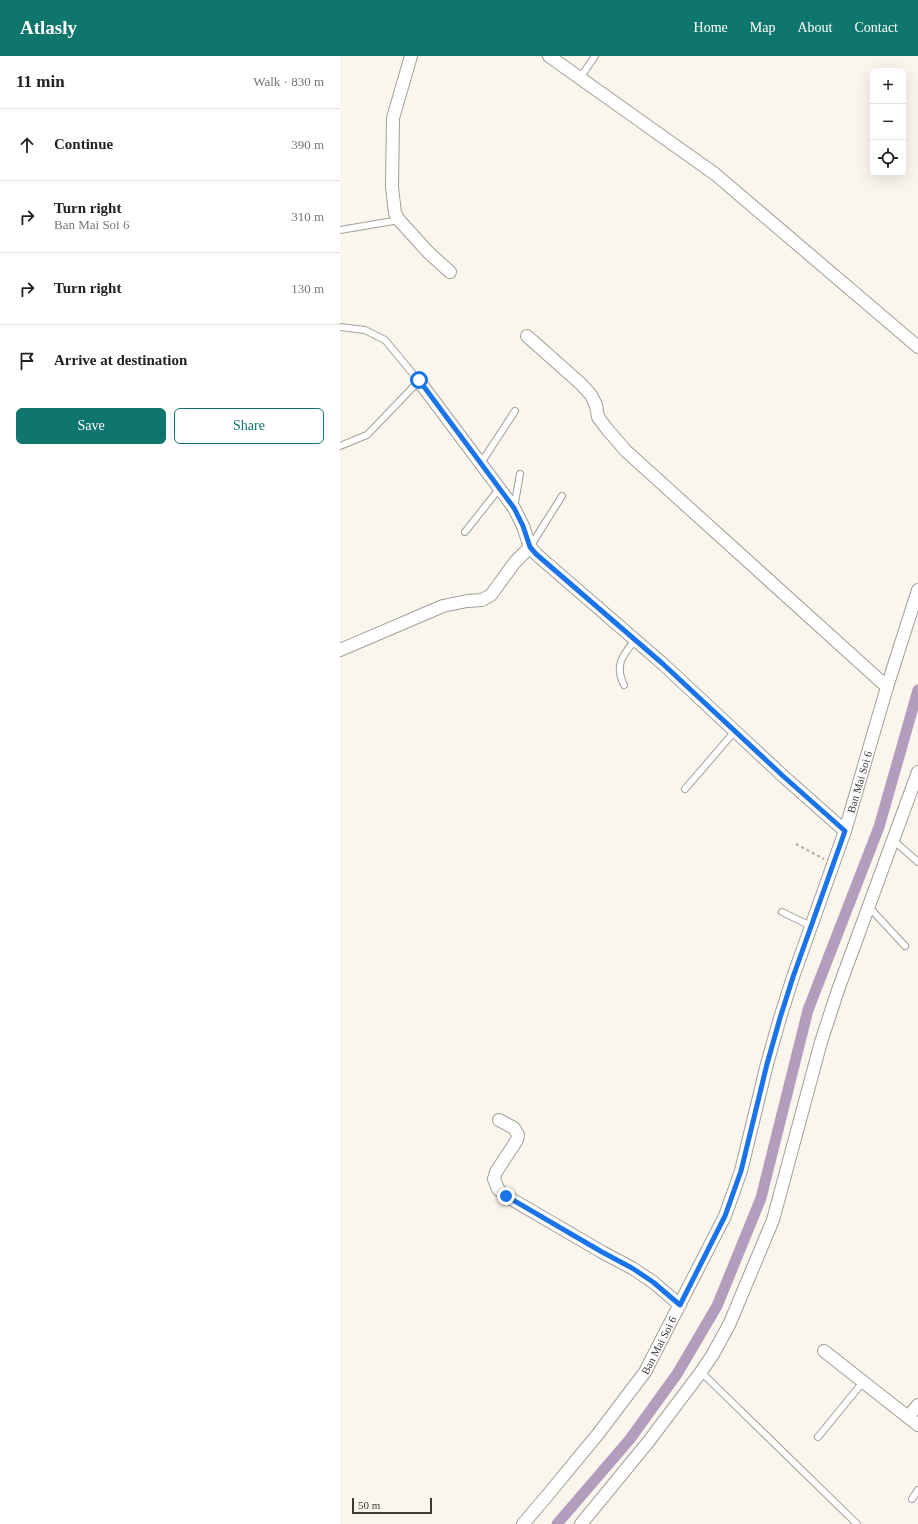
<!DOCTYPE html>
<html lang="en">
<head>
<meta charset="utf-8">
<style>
	body { margin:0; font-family:Georgia,serif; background:#f6f6f6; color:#222 }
	.controls { position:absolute; right:12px; top:12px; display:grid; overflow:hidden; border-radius:6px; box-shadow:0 4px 16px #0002 }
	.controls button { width:36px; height:36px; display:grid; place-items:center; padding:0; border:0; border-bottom:1px solid #e0e0e0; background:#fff; color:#222; font:20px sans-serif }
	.scale { position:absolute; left:12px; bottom:10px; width:80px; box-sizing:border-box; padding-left:4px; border:2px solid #3c3a37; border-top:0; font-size:11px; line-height:14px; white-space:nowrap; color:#3c3a37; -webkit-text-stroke:3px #faf6ee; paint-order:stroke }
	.stop { position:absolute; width:12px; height:12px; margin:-9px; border:3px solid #1a73e8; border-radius:50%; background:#fff }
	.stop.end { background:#1a73e8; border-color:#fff; box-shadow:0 1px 4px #0008 }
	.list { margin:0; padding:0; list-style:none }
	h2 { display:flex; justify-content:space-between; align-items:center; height:52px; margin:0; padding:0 16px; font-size:17px }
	h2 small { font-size:13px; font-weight:400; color:#767676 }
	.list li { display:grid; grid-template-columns:26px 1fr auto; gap:12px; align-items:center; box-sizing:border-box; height:72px; padding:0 16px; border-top:1px solid #e0e0e0 }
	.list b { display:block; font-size:15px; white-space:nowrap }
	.list p { margin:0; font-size:13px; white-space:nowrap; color:#767676 }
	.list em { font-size:13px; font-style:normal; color:#767676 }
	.actions { display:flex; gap:8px; padding:12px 16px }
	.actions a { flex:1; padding:9px 0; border:1px solid #0f766e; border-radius:6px; text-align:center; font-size:14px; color:#0f766e }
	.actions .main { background:#0f766e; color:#fff }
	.icon { flex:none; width:22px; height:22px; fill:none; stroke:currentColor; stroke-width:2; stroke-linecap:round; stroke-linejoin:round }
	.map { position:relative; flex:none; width:578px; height:1468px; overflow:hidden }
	header { display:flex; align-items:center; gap:24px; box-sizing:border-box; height:56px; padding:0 20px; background:#0f766e; color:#fff }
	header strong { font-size:19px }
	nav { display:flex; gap:22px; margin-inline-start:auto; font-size:14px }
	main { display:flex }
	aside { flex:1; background:#fff }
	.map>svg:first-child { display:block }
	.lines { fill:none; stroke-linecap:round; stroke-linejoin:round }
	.canal { stroke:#b39dbd; stroke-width:11 }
	.lane-casing { stroke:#a39f97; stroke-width:8 }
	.street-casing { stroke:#a39f97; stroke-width:14 }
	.path { stroke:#aeaba5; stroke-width:2; stroke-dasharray:3 3; stroke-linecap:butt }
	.lane { stroke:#fff; stroke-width:6 }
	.street { stroke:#fff; stroke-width:12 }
	.route { stroke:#1a73e8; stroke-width:5 }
	.labels { text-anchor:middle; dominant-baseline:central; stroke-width:4; stroke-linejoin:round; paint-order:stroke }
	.street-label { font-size:11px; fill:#3c3a37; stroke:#faf6ee }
</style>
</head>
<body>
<header>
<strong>Atlasly</strong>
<nav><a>Home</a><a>Map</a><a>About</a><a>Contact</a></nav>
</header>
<main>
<aside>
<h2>11 min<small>Walk · 830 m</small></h2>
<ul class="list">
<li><svg class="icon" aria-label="ahead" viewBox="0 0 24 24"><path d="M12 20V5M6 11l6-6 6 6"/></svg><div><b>Continue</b></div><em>390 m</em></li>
<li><svg class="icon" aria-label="right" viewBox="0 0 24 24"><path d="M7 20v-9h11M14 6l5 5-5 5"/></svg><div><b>Turn right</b><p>Ban Mai Soi 6</p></div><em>310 m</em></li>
<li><svg class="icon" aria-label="right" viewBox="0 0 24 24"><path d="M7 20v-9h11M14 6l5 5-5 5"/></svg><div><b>Turn right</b></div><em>130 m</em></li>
<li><svg class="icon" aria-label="arrive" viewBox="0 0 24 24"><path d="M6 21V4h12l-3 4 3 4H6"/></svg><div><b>Arrive at destination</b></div></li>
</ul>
<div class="actions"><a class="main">Save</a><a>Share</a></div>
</aside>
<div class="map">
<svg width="578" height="1468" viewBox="0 0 578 1468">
	<rect width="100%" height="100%" fill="#faf6ee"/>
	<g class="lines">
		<!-- canal -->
		<path class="canal" d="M217,1468L290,1383L337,1318L377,1250L421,1142L468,954L539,771L578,634"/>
		<!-- lane casing -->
		<g class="lane-casing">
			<path id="lane" d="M240,22L255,0
				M0,174L59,164
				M0,271L25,274L45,284L79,325L27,379L0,390
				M141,407L175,355
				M174,452L180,418
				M125,476L159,433
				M190,491L222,440
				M284,629C274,609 283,599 295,584
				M345,733L395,675
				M553,784L578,806
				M529,851L565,890
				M442,856L471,870
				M361,1316L517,1468
				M478,1381L523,1326
				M572,1443L578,1434"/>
		</g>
		<!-- street casing -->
		<g class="street-casing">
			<g id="street">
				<path d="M71,0L53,62L52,131L55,157L59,164L88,196L110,216"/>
				<path d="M209,0L375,118L578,291"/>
				<path d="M187,280L241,328L251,339L256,349L258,361L267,373L286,395L547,631"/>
				<path d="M79,325L174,452L183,470L190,491L196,498L323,608L443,720L505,775"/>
				<path d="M0,594L103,550L127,545L142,544L151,539L175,506L190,491"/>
				<path d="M159,1064L174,1072L178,1079L177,1084L156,1116L154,1123L158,1133L166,1140L262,1196L292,1212L313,1226L340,1249"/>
				<path d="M484,1295L578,1369"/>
				<path d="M568,1361L578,1349"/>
				<path id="s1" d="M183,1468L206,1441L258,1378L305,1316L385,1160L401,1115L427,1008L440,962L453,921L505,775L547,631L578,534"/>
				<path d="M241,1468L309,1385L361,1316L373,1298L389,1269L433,1164L481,986L498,934L578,716"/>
			</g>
		</g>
		<!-- path -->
		<path class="path" d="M456,788L484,803"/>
		<!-- lane -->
		<use href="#lane" class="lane"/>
		<!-- street -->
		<use href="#street" class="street"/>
	</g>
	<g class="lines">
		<!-- route -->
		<path class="route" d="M79,324L174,452L183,470L190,491L196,498L323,608L443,720L505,775L453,921L440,962L427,1008L401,1115L385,1160L340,1249L313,1226L292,1212L262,1196L166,1140"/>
	</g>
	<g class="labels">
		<!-- street labels -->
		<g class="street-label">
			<text stroke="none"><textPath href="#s1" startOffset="825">Ban Mai Soi 6</textPath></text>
			<text stroke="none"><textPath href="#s1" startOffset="225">Ban Mai Soi 6</textPath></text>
		</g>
	</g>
</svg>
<div class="controls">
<button>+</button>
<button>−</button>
<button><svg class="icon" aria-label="locate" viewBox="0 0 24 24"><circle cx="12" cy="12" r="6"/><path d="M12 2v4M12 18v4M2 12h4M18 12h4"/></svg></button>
</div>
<div class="scale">50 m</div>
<div class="stop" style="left:79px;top:324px"></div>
<div class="stop end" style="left:166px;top:1140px"></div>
</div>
</main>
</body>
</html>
